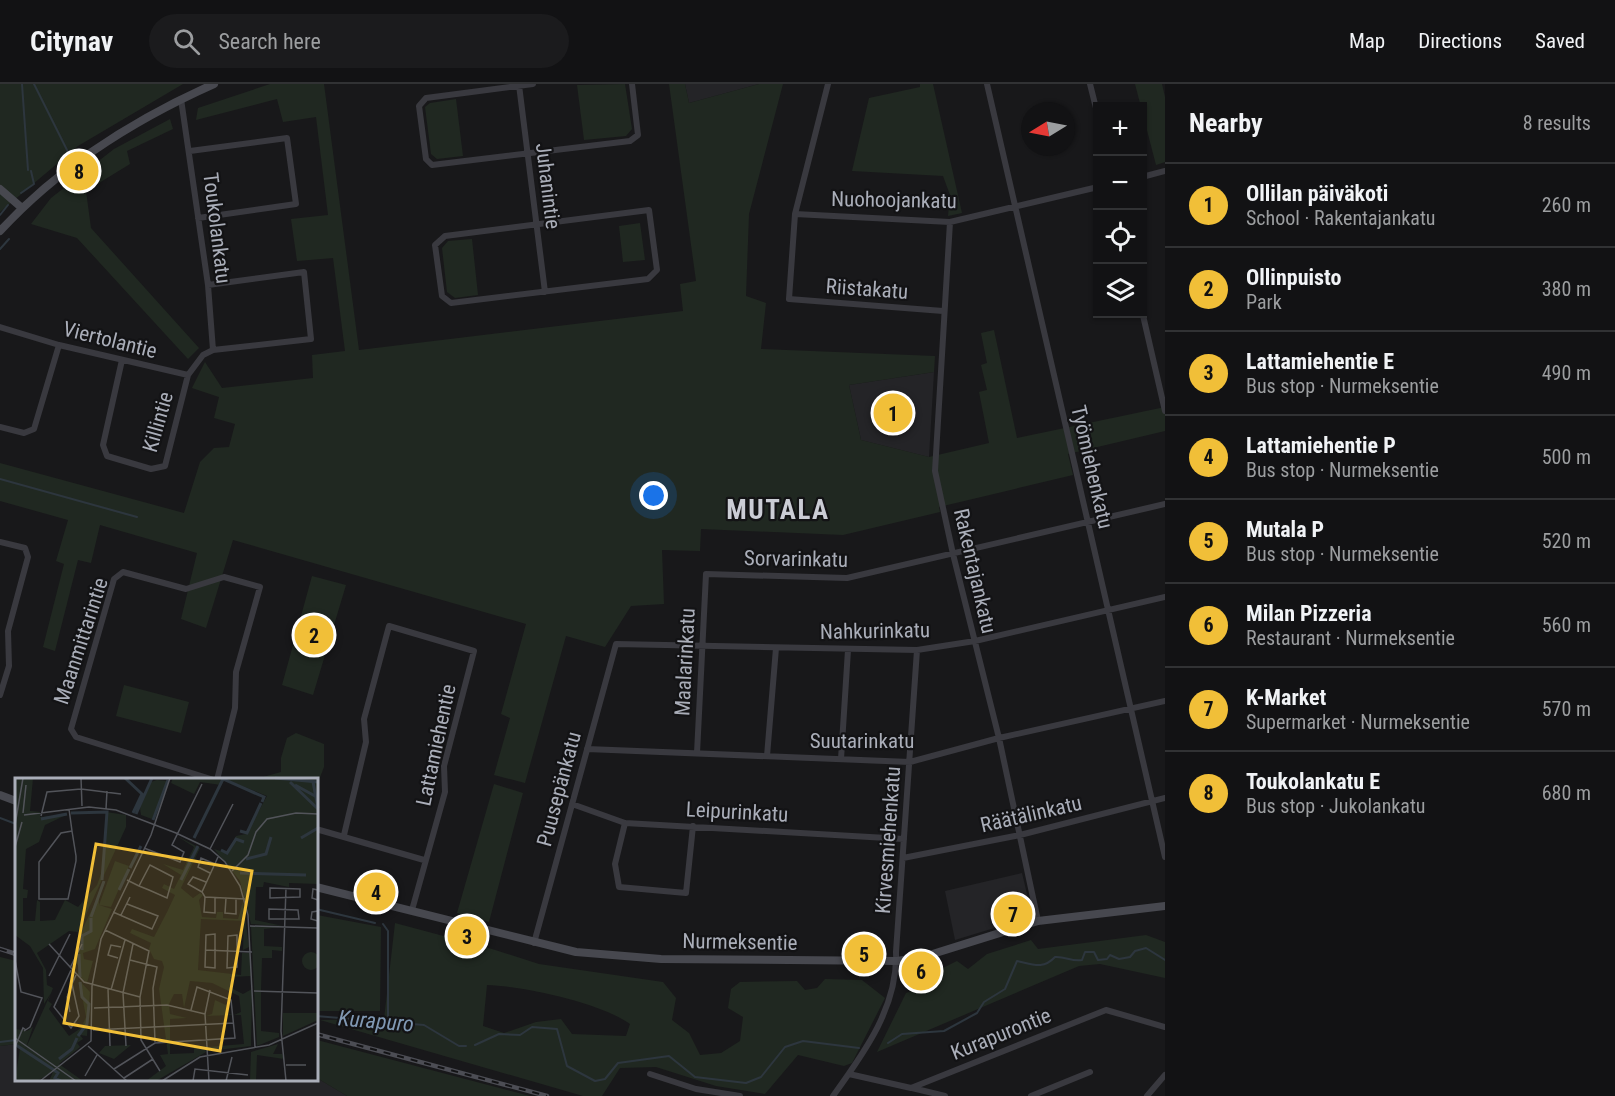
<!DOCTYPE html>
<html lang="en">
<head>
<meta charset="utf-8">
<style>
	body { margin:0; font-family:"Roboto Condensed",sans-serif; background:#1b1b1d; color:#f1f3f6 }
	.controls { position:absolute; right:18px; top:18px; display:grid; overflow:hidden; border-radius:0px; box-shadow:0 2px 4px #0004 }
	.controls button { width:54px; height:54px; display:grid; place-items:center; padding:0; border:0; border-bottom:2px solid #313234; background:#121214; color:#f1f3f6; font:30px sans-serif }
	.compass { position:absolute; left:1021px; top:18px; width:54px; height:54px; border-radius:50%; background:#121214; box-shadow:0 2px 4px #0004; rotate:260deg }
	.you { position:absolute; left:654px; top:412px; width:21px; height:21px; margin:-15px; border:4px solid #fff; border-radius:50%; background:#1a73e8; box-shadow:0 0 0 9px #1a73e833 }
	.badge { display:grid; place-items:center; width:39px; height:39px; border-radius:50%; background:#f1bf38; color:#111; font-size:20px; font-weight:700 }
	.pin { position:absolute; translate:-50% -50%; border:3px solid #fff; box-shadow:0 2px 6px #0006 }
	.list { margin:0; padding:0; list-style:none }
	h2 { display:flex; justify-content:space-between; align-items:center; height:78px; margin:0; padding:0 24px; font-size:26px }
	h2 small { font-size:20px; font-weight:400; color:#9c9ea0 }
	.list li { display:grid; grid-template-columns:39px 1fr auto; gap:18px; align-items:center; box-sizing:border-box; height:84px; padding:0 24px; border-top:2px solid #313234 }
	.list b { display:block; font-size:22px; white-space:nowrap }
	.list p { margin:0; font-size:20px; white-space:nowrap; color:#9c9ea0 }
	.list em { font-size:20px; font-style:normal; color:#9c9ea0 }
	.icon { flex:none; width:33px; height:33px; fill:none; stroke:currentColor; stroke-width:2; stroke-linecap:round; stroke-linejoin:round }
	.map { position:relative; flex:none; width:1165px; height:1012px; overflow:hidden }
	header { display:flex; align-items:center; gap:36px; box-sizing:border-box; height:84px; padding:0 30px; background:#121214; border-bottom:2px solid #313234 }
	header strong { font-size:28px }
	nav { display:flex; gap:33px; margin-inline-start:auto; font-size:21px }
	.search { width:420px; height:54px; background:#1b1b1d; display:flex; align-items:center; gap:15px; box-sizing:border-box; padding:0 21px; border-radius:33px; color:#9c9ea0; font-size:22px }
	main { display:flex }
	aside { flex:1; background:#121214 }
	.map>svg:first-child { display:block }
	.built { fill:#242427 }
	.green { fill:#202821; fill-rule:evenodd }
	.lines { fill:none; stroke-linecap:round; stroke-linejoin:round }
	.stream { stroke:#2d363e; stroke-width:2 }
	.street { stroke:#39393f; stroke-width:6 }
	.secondary { stroke:#47484f; stroke-width:8 }
	.rail-casing { stroke:#4c4d54; stroke-width:4.5 }
	.rail { stroke:#131315; stroke-width:2; stroke-dasharray:7; stroke-linecap:butt }
	.labels { text-anchor:middle; dominant-baseline:central; stroke-width:4.5; stroke-linejoin:round; paint-order:stroke }
	.street-label { font-size:21px; fill:#aaaeb9; stroke:#131315 }
	.water-label { font-size:22px; font-style:italic; fill:#8199b4; stroke:#131315 }
	.district-label { font-size:27px; font-weight:bold; letter-spacing:1.5px; fill:#cbcdd5; stroke:#131315 }
	.inset-river { fill:none; stroke:#2d363e; stroke-width:3 }
	.inset-road { fill:none; stroke:#52545a; stroke-width:1.5 }
	.view { fill:#f1bf38; fill-opacity:0.15; stroke:#f1bf38; stroke-width:3 }
	.inset-edge { fill:none; stroke:#aaaeb9; stroke-width:3 }
</style>
</head>
<body>
<header>
<strong>Citynav</strong>
<div class="search"><svg class="icon" aria-label="search" viewBox="0 0 24 24"><circle cx="10" cy="10" r="6"/><path d="M15 15l6 6"/></svg>Search here</div>
<nav><a>Map</a><a>Directions</a><a>Saved</a></nav>
</header>
<main>
<div class="map">
<svg width="1165" height="1012" viewBox="0 0 1165 1012">
	<rect width="100%" height="100%" fill="#18181a"/>
	<!-- built -->
	<path class="built" d="M685,0H759L689,19Z
		M934,288L929,373L861,356L849,301Z
		M1022,789L1031,827L1027,834L955,856L945,807Z
		M16,960V996L317,994L347,1012H0V962Z"/>
	<!-- green -->
	<path class="green" d="M0,0H183L78,62L0,128Z
		M270,0H324L359,266L683,227L680,200L696,197L669,0H685L689,19L759,0H783L749,130L746,212L766,219L761,265L935,272L934,288L849,301L861,356L929,373L989,359L979,308L987,306L981,281L987,279L981,249L994,246L1017,354L1165,323V347L1068,370L1073,391L939,423L940,428L843,451L701,445L700,467L662,466L664,520L631,522L605,563L566,552L525,699L494,691L510,634L501,630L526,540L233,456L206,544L181,535L197,469L100,441L91,479L78,476L55,567L43,563L64,480L56,477L68,436L0,417V379L184,429L200,378L214,364L229,363L235,340L214,334L219,313L192,304L205,278L222,304L313,294L312,271L345,267L333,174L297,177L291,135L328,131L316,33L283,38L277,15L196,36L198,24Z
		M625,0L632,45L626,52L584,56L577,1Z
		M920,0H933L962,129L948,132L950,111L943,92L852,87L869,14L920,3Z
		M1135,0H1162L1165,13V78L1156,81Z
		M456,15L463,72L437,75L431,70L425,23L430,19Z
		M170,35L173,45L127,67L130,80L86,107L91,144L199,264L188,275L77,154L31,140L51,114L114,65Z
		M640,139L645,176L623,178L619,142Z
		M472,155L478,211L455,214L447,208L442,164L448,157Z
		M312,492L346,501L313,611L282,601Z
		M124,601L189,618L181,649L116,632Z
		M296,649L324,660V683L317,701L316,696L256,695L281,688V674L287,654Z
		M494,700L523,709L489,838L457,829Z
		M317,831L381,843L380,927H317Z
		M395,839L492,865L539,880L663,898L676,914L672,936L689,949L700,971L721,969L740,957L743,933L728,924L731,905L740,898L797,897L805,906L817,904L825,895L862,896L885,914L852,979L844,982L798,971L765,1010L716,1002L656,983L620,984L602,1012H583L320,936L384,935ZM487,901C524,902 601,919 630,940L626,952L572,950L561,935L536,938L504,949L483,942Z
		M1146,851L1165,858V894L1100,880L1079,882L877,968L906,909L930,901L941,885L957,877L968,885L987,870L1031,856L1038,865Z
		M0,873L16,877V960L0,962Z
		M316,956H317L530,1012H347L317,994Z"/>
	<g class="lines">
		<!-- stream -->
		<path class="stream" d="M22,0L28,86
			M34,0L69,70
			M21,109L34,100L31,87
			M0,131L8,121
			M0,165L9,155
			M0,395L137,433
			M0,734L16,740
			M316,825L375,839
			M383,840L388,847V938
			M316,932L424,941L459,962H466
			M0,958L16,956
			M888,959L902,950L944,947L977,929L984,918L1005,905L1017,877C1032,880 1043,886 1055,873C1065,872 1072,878 1082,876L1085,868H1094L1098,876L1107,875L1110,871L1119,875L1130,873L1135,867L1146,864L1165,876
			M475,961L499,950L520,951L532,943L557,945L567,982L595,997L605,995L618,979L669,972L695,993L746,999L761,993L785,963L803,957L859,964"/>
		<!-- street -->
		<path class="street" d="M533,0L426,14L419,22L426,75L432,81L630,57L638,51L632,0
			M828,0L795,130L789,215L943,227
			M987,0L1165,773
			M1090,0L1098,32
			M519,1L545,208
			M190,67L287,54L296,120L198,134
			M1142,93L1165,87
			M649,126L657,186L648,195L451,219L442,212L435,161L445,152Z
			M795,130L950,138L1098,103
			M950,138L935,387L953,470L999,654L1038,837
			M208,201L304,188L311,255L213,266
			M1142,227L1165,327
			M0,243L59,261L188,291L203,271L213,266L208,201L181,15
			M122,276L103,361L107,372L151,385L165,382L188,291
			M0,343L24,349L34,345L59,261
			M0,458L25,464L28,473L8,547L9,582L0,611
			M587,665L910,678L999,654L1165,617
			M697,669L706,490L847,494L1165,420
			M767,672L776,564
			M841,675L848,566
			M214,696L76,653L71,645L114,495L123,488L186,505L224,493L260,503L236,588L235,624L217,696
			M572,720L625,739L904,755
			M625,739L615,780L619,803L686,809L693,742
			M316,745L424,776
			M344,751L366,658L364,635L389,542L474,567L444,682L445,708L412,826
			M903,774L1020,751L1165,714
			M534,859L616,560L917,566L975,557L1165,513
			M650,990L696,1005L740,1012
			M849,990L911,1004L1106,926L1165,943
			M912,1004L945,1012
			M833,1012C864,969 898,923 896,868L917,566
			M1031,1012L1090,988
			M1147,1012L1165,991"/>
		<!-- secondary -->
		<path class="secondary" d="M0,105L22,124
			M0,147C60,82 133,36 214,0
			M0,711L16,717
			M316,803L576,868L661,875L897,877L923,873L1038,837L1165,822"/>
		<!-- rail casing -->
		<g class="rail-casing">
			<path id="rail" d="M0,865L16,870
				M316,950L547,1012"/>
		</g>
		<!-- rail -->
		<use href="#rail" class="rail"/>
	</g>
	<g class="labels">
		<!-- street labels -->
		<g class="street-label">
			<text transform="translate(548 102) rotate(83)">Juhanintie</text>
			<text transform="translate(894 116) rotate(1)">Nuohoojankatu</text>
			<text transform="translate(217 144) rotate(83)">Toukolankatu</text>
			<text transform="translate(867 205) rotate(4)">Riistakatu</text>
			<text transform="translate(110 256) rotate(14)">Viertolantie</text>
			<text transform="translate(158 338) rotate(-74)">Killintie</text>
			<text transform="translate(1092 383) rotate(77)">Työmiehenkatu</text>
			<text transform="translate(796 475) rotate(1)">Sorvarinkatu</text>
			<text transform="translate(975 487) rotate(77)">Rakentajankatu</text>
			<text transform="translate(875 547) rotate(-1)">Nahkurinkatu</text>
			<text transform="translate(81 557) rotate(-72)">Maanmittarintie</text>
			<text transform="translate(685 578) rotate(-87)">Maalarinkatu</text>
			<text x="862" y="657">Suutarinkatu</text>
			<text transform="translate(436 661) rotate(-78)">Lattamiehentie</text>
			<text transform="translate(559 705) rotate(-75)">Puusepänkatu</text>
			<text transform="translate(737 728) rotate(3)">Leipurinkatu</text>
			<text transform="translate(1031 730) rotate(-13)">Räätälinkatu</text>
			<text transform="translate(888 756) rotate(-86)">Kirvesmiehenkatu</text>
			<text transform="translate(740 858) rotate(1)">Nurmeksentie</text>
			<text transform="translate(1001 950) rotate(-22)">Kurapurontie</text>
		</g>
		<!-- water labels -->
		<g class="water-label">
			<text transform="translate(376 937) rotate(5)">Kurapuro</text>
		</g>
		<!-- district labels -->
		<g class="district-label">
			<text x="778" y="426">MUTALA</text>
		</g>
	</g>
	<!-- overview -->
	<g transform="translate(15 694)">
		<rect width="303" height="303" fill="#18181a"/>
		<path d="M0,0H18L15,33L25,34V39L51,37L30,47L24,64L11,71L8,111L13,112L12,120H8V143H20L22,122L25,124V143L40,142L50,122L63,129L82,107L87,93L91,34L111,37V49L63,154L54,153L22,175L31,192L32,207L38,210L33,223L37,226L34,231L54,258L66,250L71,239L64,202L75,214L72,258L65,257L68,261L62,265L65,269L44,286L68,303H34L38,294L22,303H0L5,270L0,267V251L12,253L18,249L10,272L36,215L29,226L28,190L15,168L0,157ZM158,0H303V106L274,105V109L249,104L248,109H241L240,142L268,148L236,146L225,103L199,71L212,75L221,58L231,56L252,18L210,1L206,7L185,4L179,16L156,5ZM142,2L153,3L137,41L126,37L125,30L136,4ZM162,58L185,70L166,110L178,120L185,115L188,117L184,122L187,139L201,140L202,134H208V140L223,141L228,123L234,169L228,172L229,143L186,141L183,192L226,197L227,175H235L236,198L215,199L216,210L228,216L237,211L236,268L194,273L193,269L229,266L226,237H219L226,234L224,218L197,205L175,203L169,230L167,216H159L154,226L155,236L172,240L155,241V276L179,275V270L190,269L191,274L141,303H131L151,288L145,277L153,276L144,211L149,189L147,183L139,181L134,171L136,165L115,155L117,151L139,159L152,134L160,117L147,110L149,106L159,111L166,97L148,86L168,92L179,69ZM100,83L114,88L96,129L84,127L97,131L80,171L68,175L69,181L78,183L72,205L62,197L65,190L60,184L68,162L64,158L84,117V127ZM236,148L266,149L249,151V168L267,169V173L257,172V180H247L246,212V253L264,255V259L242,268ZM287 183a9 9 0 1 1 18 0a9 9 0 1 1-18 0ZM200,222L211,227V235L218,237L191,238L197,236ZM268,235H303V242L268,258ZM263,266L258,276H267L269,281L242,277L241,303H235L236,274ZM116,267L99,281L84,275L90,268Z" fill="#202821"/>
		<path class="inset-river" d="M110,0L127,16L118,35M260,0L303,4M275,4L303,31M298,4L303,30M280,7L300,18M56,35L92,34L87,102M121,36L137,0M26,41L52,36M138,42L153,2M225,53L232,55L246,25M179,60L208,1L249,19L247,24M286,60L303,50M206,72L212,75L221,61L229,64M231,81L251,76L256,59M115,90L126,68M225,95L291,97M166,102L183,68M104,112L114,91M76,139L89,103M67,172V158L76,153V140M64,176L65,199M63,258L72,246L74,226L67,219L65,204M1,267L39,292L43,295L40,300L46,303M44,281L57,271L62,260"/>
		<path class="inset-road" d="M66,0L67,28M54,31L57,53L61,78V83L53,121H24V84L46,55L57,53M91,31L92,13M8,35L11,7M9,37L74,29L101,32L161,55L195,71L210,84L225,108L233,137L240,270M26,38L32,14L66,11L106,16M0,47L8,0M0,69L7,44M129,70L165,84L169,74L157,67L187,6M195,71L218,26M203,79L187,114L190,119L230,121M217,93L233,77L241,54L252,41L281,35L303,36M195,95L183,89L186,80L200,86M112,102L124,108L134,112L152,120L158,99L135,87L124,108M255,110L285,111V119L255,120ZM303,112L298,111L297,120L303,122M187,114L173,106L178,99L191,104M190,119L189,134L200,135V120M211,120L210,135L221,136V121M254,131L283,132L284,141H254ZM303,133L297,134L296,141L303,143M98,134L137,151L143,138L112,126M106,137L115,119M235,148L303,150M90,152L134,173L125,219L126,262L145,293M200,156V190L190,189L191,157ZM222,157V189L212,190L213,158ZM34,166L69,204L125,219M190,172L237,174M103,180L93,177L96,167L106,169M0,182L6,214L27,220L15,249L9,253M115,182L142,189L138,210L140,264M55,190L67,166M56,192L39,229L56,250L64,238L57,206L61,197M34,198L55,156M93,211L95,268M96,212L110,162M239,213L303,215M79,230L152,227L190,236M55,234L52,219L57,207M78,252L219,245M0,260L61,303M73,268L112,303M111,268L108,215L118,166M0,269L8,250L11,252M271,287H291M99,291L140,265L220,260L216,222L182,209L176,232M70,298L82,277M109,300L138,281M25,303L76,263L77,208L86,161L136,57L155,0M147,303L185,279L254,267L303,245M178,303L180,291L233,297M194,303L190,236L195,212M211,303L217,279M271,303L266,253L271,110"/>
		<path class="view" d="M81,66L237,93L205,273L49,245Z"/>
		<rect width="303" height="303" class="inset-edge"/>
	</g>
</svg>
<div class="controls">
<button>+</button>
<button>−</button>
<button><svg class="icon" aria-label="locate" viewBox="0 0 24 24"><circle cx="12" cy="12" r="6"/><path d="M12 2v4M12 18v4M2 12h4M18 12h4"/></svg></button>
<button><svg class="icon" aria-label="layers" viewBox="0 0 24 24"><path d="M12 4l9 5-9 5-9-5zM3 14l9 5 9-5"/></svg></button>
</div>
<svg class="compass" viewBox="-18 -18 36 36"><path d="M0-13l5 13h-10z" fill="#e53935"/><path d="M0 13l5-13h-10z" fill="#9c9ea0"/></svg>
<div class="you"></div>
<div class="pin badge" style="left:893px;top:329px">1</div>
<div class="pin badge" style="left:314px;top:551px">2</div>
<div class="pin badge" style="left:467px;top:852px">3</div>
<div class="pin badge" style="left:376px;top:808px">4</div>
<div class="pin badge" style="left:864px;top:870px">5</div>
<div class="pin badge" style="left:921px;top:887px">6</div>
<div class="pin badge" style="left:1013px;top:830px">7</div>
<div class="pin badge" style="left:79px;top:87px">8</div>
</div>
<aside>
<h2>Nearby<small>8 results</small></h2>
<ul class="list">
<li><span class="badge">1</span><div><b>Ollilan päiväkoti</b><p>School · Rakentajankatu</p></div><em>260 m</em></li>
<li><span class="badge">2</span><div><b>Ollinpuisto</b><p>Park</p></div><em>380 m</em></li>
<li><span class="badge">3</span><div><b>Lattamiehentie E</b><p>Bus stop · Nurmeksentie</p></div><em>490 m</em></li>
<li><span class="badge">4</span><div><b>Lattamiehentie P</b><p>Bus stop · Nurmeksentie</p></div><em>500 m</em></li>
<li><span class="badge">5</span><div><b>Mutala P</b><p>Bus stop · Nurmeksentie</p></div><em>520 m</em></li>
<li><span class="badge">6</span><div><b>Milan Pizzeria</b><p>Restaurant · Nurmeksentie</p></div><em>560 m</em></li>
<li><span class="badge">7</span><div><b>K-Market</b><p>Supermarket · Nurmeksentie</p></div><em>570 m</em></li>
<li><span class="badge">8</span><div><b>Toukolankatu E</b><p>Bus stop · Jukolankatu</p></div><em>680 m</em></li>
</ul>
</aside>
</main>
</body>
</html>
